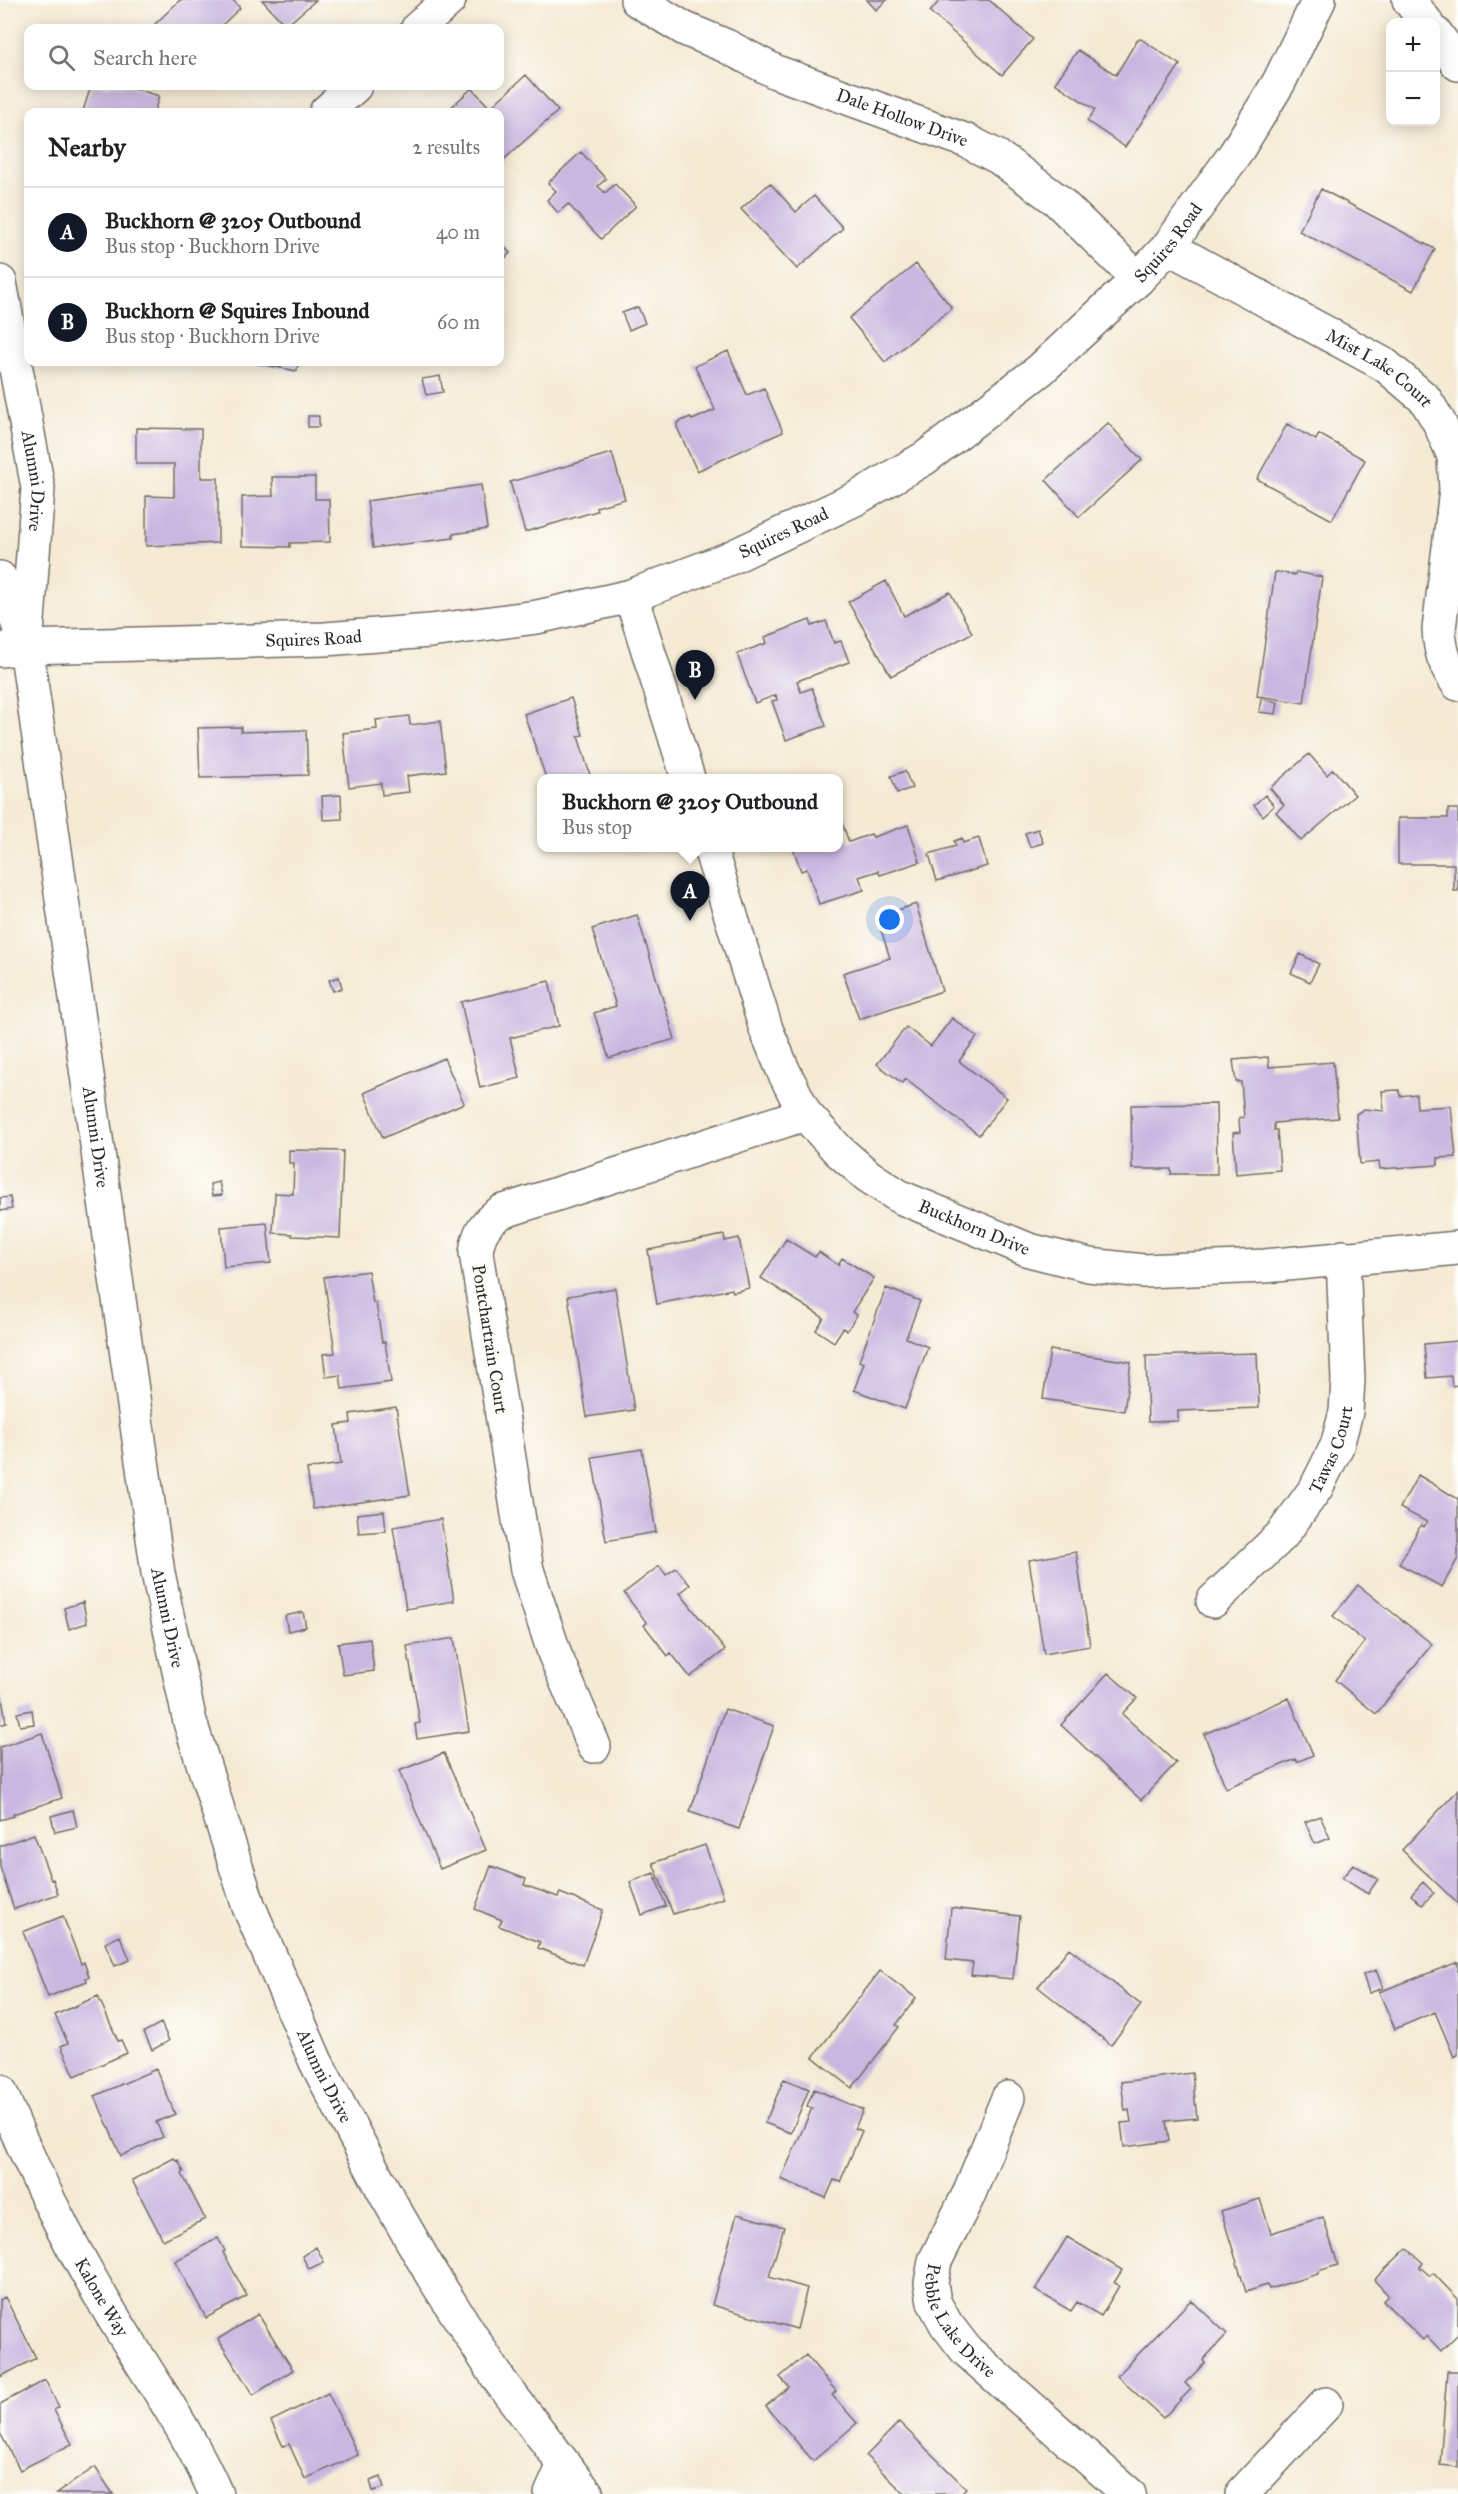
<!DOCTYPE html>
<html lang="en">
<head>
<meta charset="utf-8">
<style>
	body { margin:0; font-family:"IM FELL Great Primer",serif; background:#f6f6f6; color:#202124 }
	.controls { position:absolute; right:18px; top:18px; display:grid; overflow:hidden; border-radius:12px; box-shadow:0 3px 15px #0003 }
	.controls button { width:54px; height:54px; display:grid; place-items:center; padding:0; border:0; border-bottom:2px solid #e0e0e0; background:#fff; color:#202124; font:30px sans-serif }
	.you { position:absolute; left:890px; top:920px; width:21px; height:21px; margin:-15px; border:4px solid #fff; border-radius:50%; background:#1a73e8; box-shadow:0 0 0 9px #1a73e833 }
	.badge { display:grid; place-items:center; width:39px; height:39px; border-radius:50%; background:#111827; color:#fff; font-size:20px; font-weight:700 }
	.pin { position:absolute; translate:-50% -50px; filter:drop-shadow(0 2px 3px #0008) }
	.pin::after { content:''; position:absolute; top:32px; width:21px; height:18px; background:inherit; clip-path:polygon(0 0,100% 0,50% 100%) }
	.popup { position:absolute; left:537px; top:774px; width:306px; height:78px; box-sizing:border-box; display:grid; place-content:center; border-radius:12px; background:#fff; filter:drop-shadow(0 2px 4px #0005); font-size:20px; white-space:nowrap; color:#757577 }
	.popup b { font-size:22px; color:#202124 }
	.popup::after { content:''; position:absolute; left:50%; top:100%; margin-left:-12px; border:12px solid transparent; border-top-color:#fff }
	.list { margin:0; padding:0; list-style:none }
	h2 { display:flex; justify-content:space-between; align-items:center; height:78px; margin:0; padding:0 24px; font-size:26px }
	h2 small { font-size:20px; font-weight:400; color:#757577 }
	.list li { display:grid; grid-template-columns:39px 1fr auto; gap:18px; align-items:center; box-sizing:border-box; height:90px; padding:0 24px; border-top:2px solid #e0e0e0 }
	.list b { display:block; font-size:22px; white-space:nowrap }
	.list p { margin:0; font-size:20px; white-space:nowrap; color:#757577 }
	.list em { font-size:20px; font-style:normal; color:#757577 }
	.icon { flex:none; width:33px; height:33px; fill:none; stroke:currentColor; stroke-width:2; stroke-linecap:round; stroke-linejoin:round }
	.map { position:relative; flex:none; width:1458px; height:2494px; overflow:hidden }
	.search { position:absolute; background:#fff; box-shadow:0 3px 15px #0003; left:24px; top:24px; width:480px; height:66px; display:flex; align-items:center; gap:15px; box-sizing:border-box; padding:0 21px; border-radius:12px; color:#757577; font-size:22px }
	.panel { position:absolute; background:#fff; box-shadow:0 3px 15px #0003; left:24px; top:108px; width:480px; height:258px; border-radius:12px }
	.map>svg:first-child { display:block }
	.building { fill:#cab7e1 }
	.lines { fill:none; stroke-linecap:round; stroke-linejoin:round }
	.minor-casing { stroke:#726e66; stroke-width:36 }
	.minor { stroke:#fff; stroke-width:33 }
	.labels { text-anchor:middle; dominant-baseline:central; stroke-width:6; stroke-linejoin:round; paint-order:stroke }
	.street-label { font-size:18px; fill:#2b2b2b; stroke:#fdfcf7 }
</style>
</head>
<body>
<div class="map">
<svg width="1458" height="2494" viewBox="0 0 1458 2494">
	<rect width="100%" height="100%" fill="#fdfcf7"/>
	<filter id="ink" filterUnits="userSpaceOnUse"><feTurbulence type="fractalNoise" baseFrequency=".0167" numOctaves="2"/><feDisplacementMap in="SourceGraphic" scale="12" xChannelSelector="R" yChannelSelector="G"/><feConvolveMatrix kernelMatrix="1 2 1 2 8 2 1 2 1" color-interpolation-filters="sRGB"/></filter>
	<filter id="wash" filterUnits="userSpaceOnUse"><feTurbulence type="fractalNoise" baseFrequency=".008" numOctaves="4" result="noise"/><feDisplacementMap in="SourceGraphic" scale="24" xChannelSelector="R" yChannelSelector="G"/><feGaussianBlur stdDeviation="1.35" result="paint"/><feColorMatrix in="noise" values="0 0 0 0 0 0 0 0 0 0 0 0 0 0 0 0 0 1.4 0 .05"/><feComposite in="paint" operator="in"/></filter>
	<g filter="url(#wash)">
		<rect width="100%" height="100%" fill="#f5ead4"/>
		<g id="blocks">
			<!-- building -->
			<path class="building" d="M180,0H233L240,8L219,28H154L152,27Z
				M262,0H316L286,26Z
				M867,0H887L876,10Z
				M940,0H989L1033,39L1002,75L930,12Z
				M1141,39L1180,65L1125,147L1087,121L1095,110L1055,83L1078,50L1116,75L1137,40Z
				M526,75L558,111L501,162L500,160V112H446L472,88L490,108Z
				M91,86H126L159,96L154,112H87L83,111Z
				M581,152L606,179L598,186L605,193L615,184L636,206L601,239L568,204L558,213L547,200L556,191L548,183Z
				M770,183L796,212L814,196L843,228L797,269L741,209Z
				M1321,189L1435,249L1413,291L1299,231Z
				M500,242L510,253L500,263Z
				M916,264L952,308L885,362L849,318Z
				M638,307L645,323L629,330L622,313Z
				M728,351L747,395L764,388L783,432L697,471L677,427V423L690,417L692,420L715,410L695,366Z
				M249,362H298L297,371Z
				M440,376L443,392L426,395L422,379Z
				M308,416H319V427H308Z
				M1108,423L1142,460L1079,517L1046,480Z
				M1287,424L1316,440L1319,434L1365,460L1332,520L1257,479Z
				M136,428L201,429V478H218V543L146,546V496L174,497V464H136Z
				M612,453L625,499L596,507L597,511L525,532L510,482Z
				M272,477H315V499H329L330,542L290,543V547L242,546V497L273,496Z
				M481,485L487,529L453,534V538L373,548L367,501Z
				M1275,572L1295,575L1296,572L1322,577L1304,703L1257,696Z
				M886,581L904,616L950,592L972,633L891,676L848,602Z
				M810,620L812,626L826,621L834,643L841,641L849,662L797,681L801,692L812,688L826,726L786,740L772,701L777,700L776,695L755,703L737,654L767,643L765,637Z
				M571,698L583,735L578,736L591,778H546L524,714Z
				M1261,699L1278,702L1276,714L1259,712Z
				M409,716L410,725L440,721L446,771L407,776L409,792L382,795L381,783L349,787L343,733L377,729L376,720Z
				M241,727V732L306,730L308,775L200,778L198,728Z
				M1309,754L1327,775L1333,769L1355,795L1301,841L1276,812L1284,805L1270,788Z
				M905,771L912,788L897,793L891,776Z
				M341,795L342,819L323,820L322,796Z
				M1265,795L1274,806L1263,816L1254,805Z
				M1448,809H1458V891H1454V864H1398V818H1448Z
				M838,812L849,842L871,834L873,837L908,825L920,862L880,875L878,871L859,877L864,890L819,904L807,869L801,871L793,848H838Z
				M1038,829L1043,843L1030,847L1025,833Z
				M962,838L963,843L979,838L987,866L937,881L929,854L956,846L954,841Z
				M916,904L942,991L859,1019L843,973L890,958L877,917Z
				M637,915L675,1039L609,1058L594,1013L616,1006L592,929Z
				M1300,954L1319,964L1310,982L1291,973Z
				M339,977L342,988L333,991L329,980Z
				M549,981L559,1026L510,1038L520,1078L480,1088L461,1002Z
				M952,1018L977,1037L959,1061L1007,1098L979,1135L905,1079L902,1083L877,1064L906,1027L931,1046Z
				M1268,1057L1269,1067L1333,1062L1338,1118L1274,1123V1130H1277L1280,1170L1236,1174L1233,1133L1240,1132L1239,1118L1244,1117L1241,1082H1236L1233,1060Z
				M444,1058L464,1103L383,1138L364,1093Z
				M1399,1090L1400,1096L1416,1094L1417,1108L1451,1106L1456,1157L1438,1158V1165L1380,1169L1379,1162L1360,1164L1356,1114L1364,1109L1384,1111L1382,1091Z
				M1216,1104L1217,1174H1171V1169H1132L1131,1105Z
				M289,1150L343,1151L340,1238L292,1236V1234L273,1233L275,1193L293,1194L294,1163H289Z
				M219,1182L222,1195L212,1196L210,1184Z
				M10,1197L12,1209L0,1211V1198Z
				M267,1223L271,1263L224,1267L221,1227Z
				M724,1235L725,1241L739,1238L749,1288L733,1292L732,1289L657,1304L648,1250Z
				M786,1239L815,1257L819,1252L838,1265L842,1258L874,1278L852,1312L857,1315L847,1331L843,1328L834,1342L816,1330L824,1318L761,1278Z
				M368,1271L373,1303H376L382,1342H385L391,1382L342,1389L340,1375L326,1377L323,1354L335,1353L324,1277Z
				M615,1288L634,1410L587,1417L568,1296Z
				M886,1288L920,1301L906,1338L928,1347L905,1409L854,1390L864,1363L859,1361Z
				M1458,1341V1385L1452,1386L1451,1376L1427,1378L1424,1344Z
				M1050,1350L1131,1362L1124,1411L1043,1399Z
				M1257,1353L1259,1408L1178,1411V1421L1148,1422L1146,1356Z
				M396,1407L410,1495L313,1509L307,1469L341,1464L336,1425L351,1423L350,1414Z
				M642,1449L656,1532L606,1541L592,1457Z
				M1418,1475L1458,1499V1558L1442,1587L1399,1564L1421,1525L1424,1527L1427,1522L1400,1508Z
				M384,1511L386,1531L359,1533L357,1514Z
				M441,1519L454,1601L406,1609L393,1527Z
				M1076,1552L1090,1646L1044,1654L1029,1560Z
				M659,1566L666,1575L676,1568L690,1585L680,1593L725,1650L690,1677L671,1653L668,1656L644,1625L647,1623L624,1593Z
				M1358,1585L1432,1644L1376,1714L1335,1680L1365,1642L1333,1616Z
				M83,1602L87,1623L69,1629L64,1608Z
				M303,1612L306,1627L288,1631L285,1616Z
				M454,1638L469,1731L417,1739L415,1724L420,1723L407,1646Z
				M370,1639L374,1671L343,1675L338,1643Z
				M1108,1673L1137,1698L1122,1714L1176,1763L1141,1800L1061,1725Z
				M1,1692L6,1723L0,1725V1692Z
				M1289,1698L1313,1755L1297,1762L1296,1759L1226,1788L1204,1734Z
				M725,1709L774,1726L739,1829L690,1812Z
				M32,1710L34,1724L20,1726L17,1713Z
				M42,1733L62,1798L13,1814L14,1816L0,1820V1747Z
				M444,1753L486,1850L440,1869L399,1771Z
				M1458,1790V1904L1402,1850Z
				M73,1810L77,1827L55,1832L51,1816Z
				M1320,1816L1330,1838L1315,1844L1305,1822Z
				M34,1834L51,1880L53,1879L58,1894L14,1909L0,1867V1846Z
				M705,1845L724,1898L673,1914L653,1863Z
				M1353,1864L1378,1879L1368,1894L1342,1878Z
				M491,1866L526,1879L524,1885L558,1897L560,1893L603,1910L583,1965L538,1948L540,1942L499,1926L502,1920L475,1909Z
				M654,1873L666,1906L642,1915L630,1882Z
				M1423,1882L1434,1893L1422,1905L1411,1895Z
				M951,1908L1020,1916L1013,1979L971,1975L973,1963L946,1960Z
				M63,1916L81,1964L84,1962L89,1977L86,1978L87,1981L48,1997L23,1932Z
				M120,1936L130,1960L115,1966L105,1943Z
				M1069,1948L1141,2005L1111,2045L1038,1987Z
				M1458,1962V2055L1454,2057L1435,2012L1395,2029L1379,1992Z
				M1376,1970L1383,1988L1369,1993L1363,1975Z
				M880,1971L916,1998L896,2025L899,2027L852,2088L813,2057Z
				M98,1996L118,2041L121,2040L127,2053L75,2076L61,2046L68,2043L55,2015Z
				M161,2023L169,2041L152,2050L144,2032Z
				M156,2069L175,2114L156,2122L163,2137L121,2156L95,2096Z
				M1192,2073L1197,2118L1166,2121L1169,2141L1124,2147L1121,2123L1131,2122L1129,2110L1125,2111L1121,2082Z
				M784,2079L809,2089L791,2133L765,2123Z
				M814,2089L863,2110L855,2128L862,2131L840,2182L834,2180L826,2198L781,2179L812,2108L807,2106Z
				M174,2158L176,2161L178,2160L184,2172L182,2174L205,2219L163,2240L132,2180Z
				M1260,2199L1271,2233L1323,2217L1338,2265L1318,2271V2274L1269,2289L1267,2285L1246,2292L1221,2211Z
				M737,2214L784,2227L769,2277L807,2288L797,2329L712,2305Z
				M1067,2237L1122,2270L1114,2283L1119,2286L1101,2316L1077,2302L1071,2311L1035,2290Z
				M218,2238L225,2251L223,2252L247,2296L206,2318L175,2261Z
				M316,2247L324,2262L309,2269L302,2256Z
				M1407,2248L1423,2263L1420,2267L1430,2276L1433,2273L1458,2299V2334L1441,2351L1427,2336L1423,2340L1383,2301L1388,2295L1374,2280Z
				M5,2297L36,2358L0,2377V2300Z
				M1191,2300L1227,2334L1203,2360L1205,2363L1185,2383L1191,2389L1163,2418L1117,2376Z
				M258,2314L293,2370L253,2395L218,2339Z
				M806,2355L836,2391L832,2395L857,2423L813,2461L766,2406L789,2387L780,2377Z
				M1447,2371H1458V2467L1440,2465Z
				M45,2380L59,2407L54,2410L72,2444L20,2470L0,2433V2404Z
				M328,2393L358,2455L305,2479L289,2444L283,2446L271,2421Z
				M899,2422L966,2488L960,2494H905L866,2456Z
				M95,2467L113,2494H56Z
				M381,2477L384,2488L373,2491L370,2481Z"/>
		</g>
	</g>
	<g filter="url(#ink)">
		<use href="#blocks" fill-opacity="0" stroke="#726e66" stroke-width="1.5"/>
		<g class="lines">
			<!-- minor casing -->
			<g class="minor-casing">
				<g id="minor">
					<path id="s1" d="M637,0L685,29L726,46L776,72L967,141L998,157L1057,200L1138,279"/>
					<path d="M1409,0L1426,22"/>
					<path d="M418,28L449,0"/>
					<path d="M1436,34L1458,64"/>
					<path d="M326,112L355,86"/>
					<path id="s2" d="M1168,247L1385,365L1425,399L1439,422L1454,456L1456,490L1439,629C1440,651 1445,666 1458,684"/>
					<path id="s3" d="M0,282L38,488L26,647L158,1573L190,1722L249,1907L316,2062L386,2195L432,2275L500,2381L587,2494"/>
					<path d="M0,578L23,636"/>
					<path d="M631,596L688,778"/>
					<path id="s4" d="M0,650L26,647L325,639L430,631L537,617L631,596L728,559L855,499L925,458L1040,370L1138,279L1168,247L1235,154L1279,82L1319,0"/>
					<path id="s5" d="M710,848L766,1029L783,1070L805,1114L839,1151L868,1176L900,1197L1029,1250L1089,1265L1143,1271L1265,1266L1458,1248"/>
					<path id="s6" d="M1213,1601L1282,1535L1316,1488L1337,1446L1346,1412L1348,1380L1343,1257"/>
					<path d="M594,1746L555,1655L527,1570L476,1253C478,1233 485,1223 501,1212L805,1114"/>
					<path id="s7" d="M0,2091C30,2165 68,2243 110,2312C146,2372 188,2430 216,2494"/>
					<path id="s8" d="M1008,2098L968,2196L935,2261L931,2283L934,2302L946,2324L967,2351L1129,2494"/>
					<path d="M551,2494L564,2465"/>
					<path d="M1242,2494L1326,2404"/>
				</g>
			</g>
			<!-- minor -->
			<use href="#minor" class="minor"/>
		</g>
	</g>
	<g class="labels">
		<!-- street labels -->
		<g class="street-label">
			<text stroke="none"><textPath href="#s1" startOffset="291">Dale Hollow Drive</textPath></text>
			<text stroke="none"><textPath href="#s4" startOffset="1286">Squires Road</textPath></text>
			<text stroke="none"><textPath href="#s2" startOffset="244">Mist Lake Court</textPath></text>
			<text stroke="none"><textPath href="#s3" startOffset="202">Alumni Drive</textPath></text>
			<text stroke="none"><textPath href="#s4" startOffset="800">Squires Road</textPath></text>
			<text stroke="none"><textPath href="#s4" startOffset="314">Squires Road</textPath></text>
			<text stroke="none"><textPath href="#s3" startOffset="864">Alumni Drive</textPath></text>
			<text stroke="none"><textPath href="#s5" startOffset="490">Buckhorn Drive</textPath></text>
			<text transform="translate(490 1339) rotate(81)">Pontchartrain Court</text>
			<text stroke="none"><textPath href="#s6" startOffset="195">Tawas Court</textPath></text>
			<text stroke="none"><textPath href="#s3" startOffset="1350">Alumni Drive</textPath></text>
			<text stroke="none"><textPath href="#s3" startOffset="1836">Alumni Drive</textPath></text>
			<text stroke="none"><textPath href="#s7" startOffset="230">Kalone Way</textPath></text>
			<text stroke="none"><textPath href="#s8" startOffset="248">Pebble Lake Drive</textPath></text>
		</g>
	</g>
</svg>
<div class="controls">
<button>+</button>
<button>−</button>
</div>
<div class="you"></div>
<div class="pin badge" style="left:690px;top:921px">A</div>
<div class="popup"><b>Buckhorn @ 3205 Outbound</b>Bus stop</div>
<div class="pin badge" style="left:695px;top:700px">B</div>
<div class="search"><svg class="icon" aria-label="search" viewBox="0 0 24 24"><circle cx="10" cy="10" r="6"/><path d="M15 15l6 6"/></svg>Search here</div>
<section class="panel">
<h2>Nearby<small>2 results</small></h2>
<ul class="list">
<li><span class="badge">A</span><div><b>Buckhorn @ 3205 Outbound</b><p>Bus stop · Buckhorn Drive</p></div><em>40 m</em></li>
<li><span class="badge">B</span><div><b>Buckhorn @ Squires Inbound</b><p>Bus stop · Buckhorn Drive</p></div><em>60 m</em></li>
</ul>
</section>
</div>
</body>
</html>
